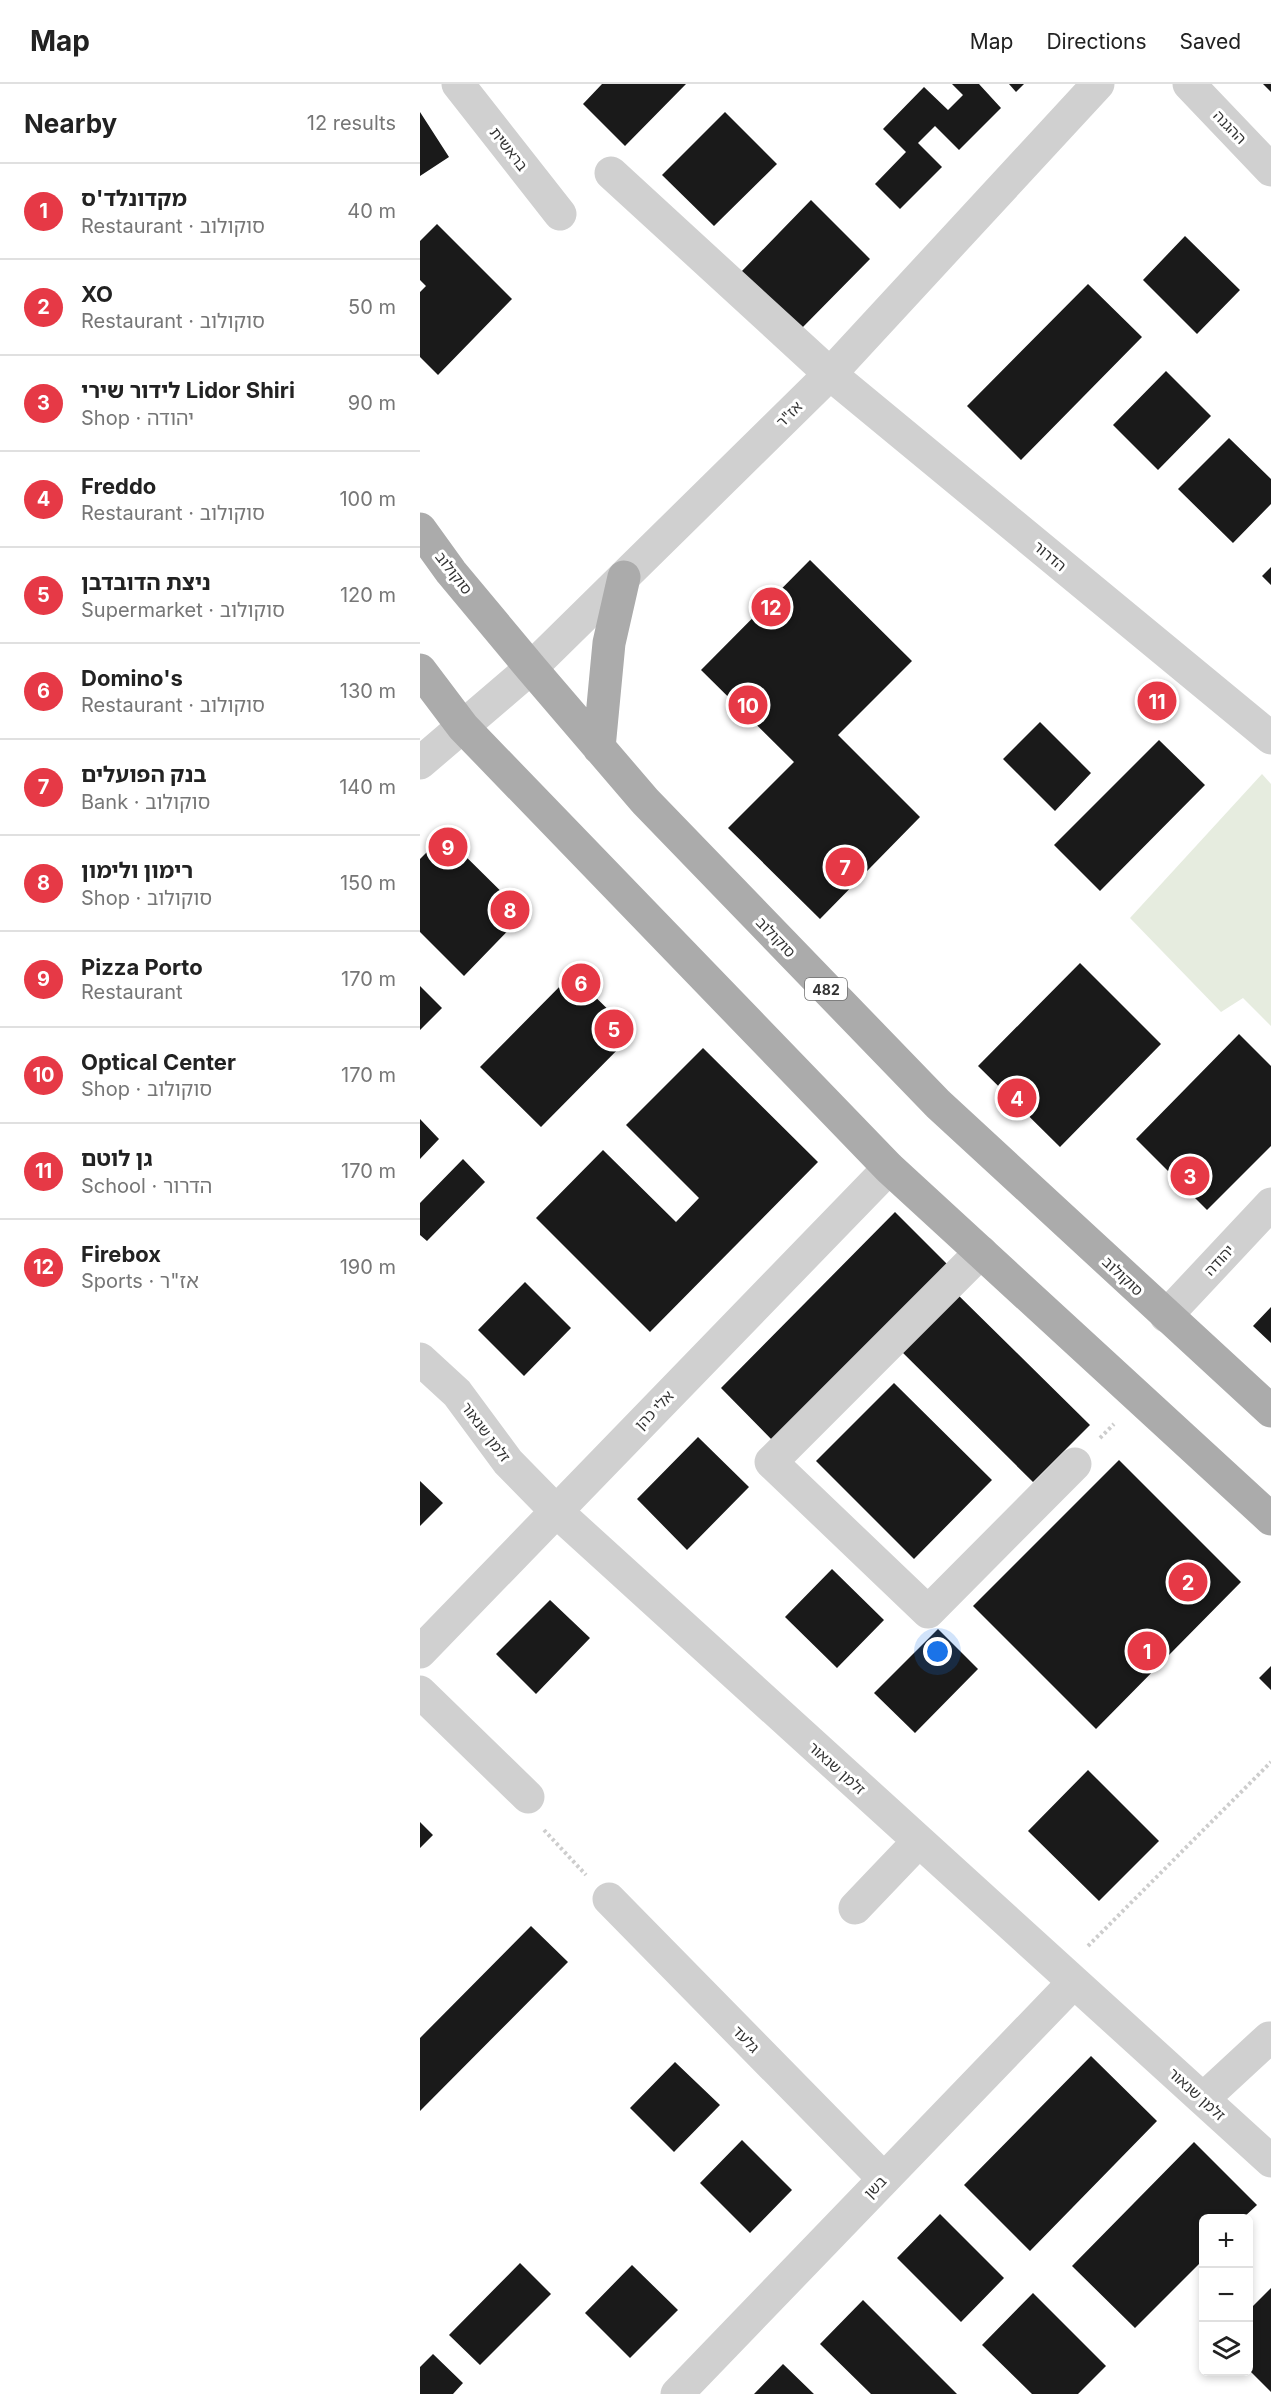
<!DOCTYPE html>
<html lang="en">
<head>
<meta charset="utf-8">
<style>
	body { margin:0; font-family:Inter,"Noto Sans Hebrew",sans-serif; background:#f6f6f6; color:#222 }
	.controls { position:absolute; right:18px; bottom:18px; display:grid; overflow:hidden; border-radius:9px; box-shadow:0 3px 9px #0003 }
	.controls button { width:54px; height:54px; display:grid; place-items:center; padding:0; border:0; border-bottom:2px solid #e0e0e0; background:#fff; color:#222; font:30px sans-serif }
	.you { position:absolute; left:518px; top:1568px; width:21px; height:21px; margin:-15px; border:4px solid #fff; border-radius:50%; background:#1a73e8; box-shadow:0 0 0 9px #1a73e833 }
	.badge { display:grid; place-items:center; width:39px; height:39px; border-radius:50%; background:#e63946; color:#fff; font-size:20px; font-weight:700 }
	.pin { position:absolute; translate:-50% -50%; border:3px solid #fff; box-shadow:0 2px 6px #0006 }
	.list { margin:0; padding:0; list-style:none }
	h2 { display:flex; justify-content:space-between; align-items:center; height:78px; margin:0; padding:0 24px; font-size:26px }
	h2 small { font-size:20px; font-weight:400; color:#767676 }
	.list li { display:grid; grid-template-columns:39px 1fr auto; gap:18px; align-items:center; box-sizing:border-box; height:96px; padding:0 24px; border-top:2px solid #e0e0e0 }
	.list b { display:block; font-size:22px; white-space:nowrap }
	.list p { margin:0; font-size:20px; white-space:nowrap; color:#767676 }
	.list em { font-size:20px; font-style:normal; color:#767676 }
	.icon { flex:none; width:33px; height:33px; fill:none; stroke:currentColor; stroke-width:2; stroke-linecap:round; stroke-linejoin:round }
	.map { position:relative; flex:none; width:851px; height:2310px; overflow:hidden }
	header { display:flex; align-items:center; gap:36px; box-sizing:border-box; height:84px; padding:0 30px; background:#fff; border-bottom:2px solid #e0e0e0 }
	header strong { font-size:28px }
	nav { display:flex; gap:33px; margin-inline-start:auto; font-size:21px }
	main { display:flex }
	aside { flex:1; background:#fff }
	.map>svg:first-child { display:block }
	.green { fill:#e6ecdf }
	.building { fill:#1a1a1a }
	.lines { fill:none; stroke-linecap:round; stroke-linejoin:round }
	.path { stroke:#cdcdcd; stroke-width:4; stroke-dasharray:3 3; stroke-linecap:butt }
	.minor { stroke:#d0d0d0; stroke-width:33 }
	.major { stroke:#ababab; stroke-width:33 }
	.labels { text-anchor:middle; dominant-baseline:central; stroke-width:6; stroke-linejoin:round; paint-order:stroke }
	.shield { fill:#fff; stroke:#707070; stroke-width:1.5 }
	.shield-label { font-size:14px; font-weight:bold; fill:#333 }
	.street-label { font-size:15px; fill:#333; stroke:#fff }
</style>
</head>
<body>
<header>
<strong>Map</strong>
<nav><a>Map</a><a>Directions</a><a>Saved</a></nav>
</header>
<main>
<aside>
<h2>Nearby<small>12 results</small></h2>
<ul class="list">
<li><span class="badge">1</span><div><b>מקדונלד'ס</b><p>Restaurant · סוקולוב</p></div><em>40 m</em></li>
<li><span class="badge">2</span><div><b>XO</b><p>Restaurant · סוקולוב</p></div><em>50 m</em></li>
<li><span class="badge">3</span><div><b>לידור שירי Lidor Shiri</b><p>Shop · יהודה</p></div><em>90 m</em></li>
<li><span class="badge">4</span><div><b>Freddo</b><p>Restaurant · סוקולוב</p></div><em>100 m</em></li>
<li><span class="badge">5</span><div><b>ניצת הדובדבן</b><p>Supermarket · סוקולוב</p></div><em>120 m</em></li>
<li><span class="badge">6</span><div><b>Domino's</b><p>Restaurant · סוקולוב</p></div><em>130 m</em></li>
<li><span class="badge">7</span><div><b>בנק הפועלים</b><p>Bank · סוקולוב</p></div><em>140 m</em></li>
<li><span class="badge">8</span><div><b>רימון ולימון</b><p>Shop · סוקולוב</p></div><em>150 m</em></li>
<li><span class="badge">9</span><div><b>Pizza Porto</b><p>Restaurant</p></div><em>170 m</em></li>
<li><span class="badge">10</span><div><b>Optical Center</b><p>Shop · סוקולוב</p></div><em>170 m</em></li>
<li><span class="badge">11</span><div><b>גן לוטם</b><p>School · הדרור</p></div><em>170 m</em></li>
<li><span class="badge">12</span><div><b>Firebox</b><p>Sports · אז&quot;ר</p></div><em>190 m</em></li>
</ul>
</aside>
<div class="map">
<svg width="851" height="2310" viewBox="0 0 851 2310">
	<rect width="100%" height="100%" fill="#fff"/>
	<!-- green -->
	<path class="green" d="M842,690L851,700V942L823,914L801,928L710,834Z"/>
	<!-- building -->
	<path class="building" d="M182,0H266L205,62L163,20Z
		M532,0H559L581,24L539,66L515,42L498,59L522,83L480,125L455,100L486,68L463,45L504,3L528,26L543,11Z
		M589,0H604L596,8Z
		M843,0H851V8Z
		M0,28L29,73L0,92Z
		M305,28L357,80L294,142L242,91Z
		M391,116L450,175L380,246L321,188Z
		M17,140L92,215L18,291L0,273V208L6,202L0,196V157Z
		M765,152L820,206L777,250L723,196Z
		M668,200L722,253L601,376L547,322Z
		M746,287L791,332L738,386L693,341Z
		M809,354L851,395V420L813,459L758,405Z
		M390,476L492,577L418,651L500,733L400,835L308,744L374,678L281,586Z
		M851,483V501L842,492Z
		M620,638L671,689L635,727L583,675Z
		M739,656L785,701L680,807L634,761Z
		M24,751L104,830L44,892L0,848V775Z
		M660,879L741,960L640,1063L558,982Z
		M152,890L213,950L121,1043L60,983Z
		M0,902L22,924L0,946Z
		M819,950L851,982V1062L787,1126L716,1055Z
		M283,964L398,1078L230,1248L116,1134L183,1066L256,1138L279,1114L206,1041Z
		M0,1035L19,1055L0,1075Z
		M43,1075L65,1098L7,1157L0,1151V1119Z
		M475,1128L530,1183L356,1360L301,1304Z
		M105,1198L151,1244L104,1292L58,1246Z
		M534,1207L670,1341L613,1398L478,1264Z
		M851,1223V1259L833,1242Z
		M474,1299L572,1396L494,1475L396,1377Z
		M278,1353L329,1403L267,1466L217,1415Z
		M699,1376L821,1498L676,1645L553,1522Z
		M0,1397L23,1419L0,1442Z
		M412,1485L464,1536L417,1584L365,1533Z
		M130,1516L170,1554L116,1610L76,1570Z
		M518,1545L558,1585L495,1649L454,1609Z
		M851,1582V1606L839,1594Z
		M668,1686L739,1757L679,1817L608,1747Z
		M0,1738L13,1751L0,1764Z
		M111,1842L148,1878L0,2027V1954Z
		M671,1972L737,2037L610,2167L544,2101Z
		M255,1978L300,2021L254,2068L210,2024Z
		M322,2056L372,2106L330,2149L280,2099Z
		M774,2058L837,2121L823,2134H784V2175L715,2244L652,2182Z
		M520,2130L584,2194L541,2238L477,2174Z
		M100,2179L131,2210L60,2281L29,2251Z
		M212,2181L258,2226L210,2274L165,2229Z
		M851,2204V2308L828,2285V2227Z
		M613,2209L686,2282L658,2310H612L562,2261Z
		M443,2216L537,2310H451L400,2260Z
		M13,2270L43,2299L33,2310H0V2283Z
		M363,2280L394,2310H334Z"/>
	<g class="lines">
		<!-- path -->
		<path class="path" d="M680,1354L694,1340
			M124,1746L166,1791
			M668,1862L851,1678"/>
		<!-- minor -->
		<path class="minor" d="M38,0L140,130
			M769,0L851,86
			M191,89L410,290L851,654
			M0,679L111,584L410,290L678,0
			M561,1168L351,1378L508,1528L655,1380
			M746,1232L851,1120
			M0,1275L37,1309L88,1378L136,1427L851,2077
			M0,1568L469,1084
			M0,1608L108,1713
			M189,1815L463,2094
			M435,1824L498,1758
			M783,2015L849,1954L851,1957
			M257,2310L654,1898"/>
		<!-- major -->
		<path class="major" d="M0,445L31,488L111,584L225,717L518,1020L851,1327
			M0,586L43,643L469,1084L851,1435
			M179,664L189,559L204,493"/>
	</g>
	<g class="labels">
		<!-- shield labels -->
		<rect class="shield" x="385" y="894" width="42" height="22" rx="4.5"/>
		<g class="shield-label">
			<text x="406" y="905">482</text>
		</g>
		<!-- street labels -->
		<g class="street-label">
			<text transform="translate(810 43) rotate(46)">ההגנה</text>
			<text transform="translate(89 65) rotate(52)">בראשית</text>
			<text transform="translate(369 330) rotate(-45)">אז"ר</text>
			<text transform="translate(630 472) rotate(40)">הדרור</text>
			<text transform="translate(34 489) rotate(52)">סוקולוב</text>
			<text transform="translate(356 853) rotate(46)">סוקולוב</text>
			<text transform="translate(799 1176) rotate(-47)">יהודה</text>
			<text transform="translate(703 1192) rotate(43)">סוקולוב</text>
			<text transform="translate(234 1326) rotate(-46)">אלי כהן</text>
			<text transform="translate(66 1348) rotate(53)">זלמן שנאור</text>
			<text transform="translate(417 1684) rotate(42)">זלמן שנאור</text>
			<text transform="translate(326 1955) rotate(46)">גלעד</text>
			<text transform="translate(777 2010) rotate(42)">זלמן שנאור</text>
			<text transform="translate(455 2103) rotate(-46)">בשן</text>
		</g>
	</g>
</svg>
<div class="controls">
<button>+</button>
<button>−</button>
<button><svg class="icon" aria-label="layers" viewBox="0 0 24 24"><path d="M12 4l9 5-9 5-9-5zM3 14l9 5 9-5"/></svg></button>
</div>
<div class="you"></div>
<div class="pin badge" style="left:727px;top:1567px">1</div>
<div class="pin badge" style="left:768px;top:1498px">2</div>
<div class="pin badge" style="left:770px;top:1092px">3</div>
<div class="pin badge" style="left:597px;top:1014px">4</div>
<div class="pin badge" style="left:194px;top:945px">5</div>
<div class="pin badge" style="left:161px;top:899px">6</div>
<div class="pin badge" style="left:425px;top:783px">7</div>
<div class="pin badge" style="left:90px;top:826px">8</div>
<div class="pin badge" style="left:28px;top:763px">9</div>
<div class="pin badge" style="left:328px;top:621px">10</div>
<div class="pin badge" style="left:737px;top:617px">11</div>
<div class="pin badge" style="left:351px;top:523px">12</div>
</div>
</main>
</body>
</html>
